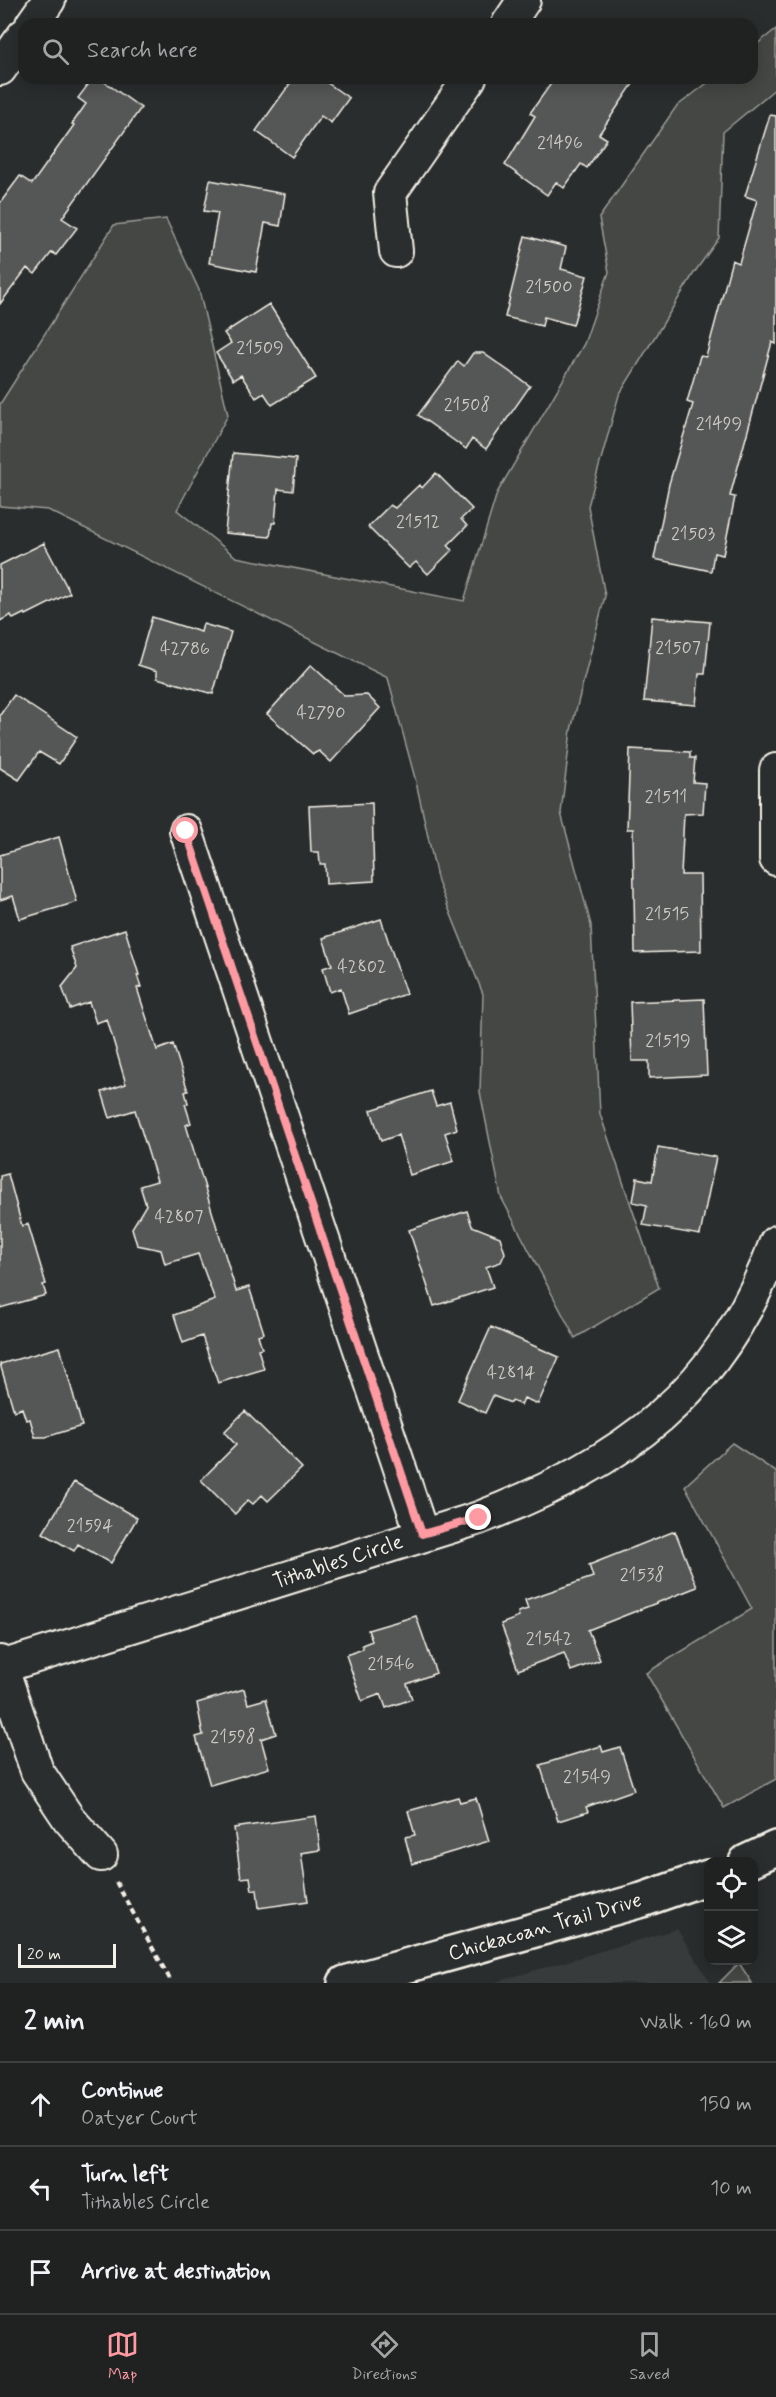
<!DOCTYPE html>
<html lang="en">
<head>
<meta charset="utf-8">
<style>
	body { margin:0; font-family:Mynerve,sans-serif; background:#2d2f2f; color:#f1f3f6 }
	.controls { position:absolute; right:18px; bottom:18px; display:grid; overflow:hidden; border-radius:12px; box-shadow:0 3px 15px #0003 }
	.controls button { width:54px; height:54px; display:grid; place-items:center; padding:0; border:0; border-bottom:2px solid #3d3f40; background:#202222; color:#f1f3f6; font:30px sans-serif }
	.scale { position:absolute; left:18px; bottom:15px; width:98px; box-sizing:border-box; padding-left:6px; border:3px solid #f4f1e8; border-top:0; font-size:16px; line-height:21px; white-space:nowrap; color:#f4f1e8; -webkit-text-stroke:4px #2a2d2e; paint-order:stroke }
	.stop { position:absolute; width:18px; height:18px; margin:-14px; border:4px solid #ff9aa2; border-radius:50%; background:#fff }
	.stop.end { background:#ff9aa2; border-color:#fff; box-shadow:0 2px 6px #0008 }
	.list { margin:0; padding:0; list-style:none }
	h2 { display:flex; justify-content:space-between; align-items:center; height:78px; margin:0; padding:0 24px; font-size:26px }
	h2 small { font-size:20px; font-weight:400; color:#a2a4a5 }
	.list li { display:grid; grid-template-columns:39px 1fr auto; gap:18px; align-items:center; box-sizing:border-box; height:84px; padding:0 24px; border-top:2px solid #3d3f40 }
	.list b { display:block; font-size:22px; white-space:nowrap }
	.list p { margin:0; font-size:20px; white-space:nowrap; color:#a2a4a5 }
	.list em { font-size:20px; font-style:normal; color:#a2a4a5 }
	.icon { flex:none; width:33px; height:33px; fill:none; stroke:currentColor; stroke-width:2; stroke-linecap:round; stroke-linejoin:round }
	.map { position:relative; flex:none; width:776px; height:1983px; overflow:hidden }
	.search { position:absolute; background:#202222; box-shadow:0 3px 15px #0003; left:18px; right:18px; top:18px; height:66px; display:flex; align-items:center; gap:15px; box-sizing:border-box; padding:0 21px; border-radius:18px; color:#a2a4a5; font-size:22px }
	.sheet { height:330px; background:#202222 }
	nav { display:flex; justify-content:space-around; align-items:center; box-sizing:border-box; height:84px; border-top:2px solid #3d3f40; background:#202222; font-size:16px; color:#a2a4a5 }
	nav a { display:grid; justify-items:center; gap:3px }
	nav .on { color:#ff9aa2 }
	.map>svg:first-child { display:block }
	.built { fill:#373a3a }
	.green { fill:#444645; stroke:#9c9c96; stroke-width:1.5 }
	.building { fill:#555756; stroke:#f4f1e8; stroke-width:1.5 }
	.lines { fill:none; stroke-linecap:round; stroke-linejoin:round }
	.minor-casing { stroke:#f4f1e8; stroke-width:36 }
	.tertiary-casing { stroke:#f4f1e8; stroke-width:38 }
	.path { stroke:#f4f1e8; stroke-width:4; stroke-dasharray:6 4.5; stroke-linecap:butt }
	.minor { stroke:#2a2d2e; stroke-width:32 }
	.tertiary { stroke:#2a2d2e; stroke-width:33 }
	.route { stroke:#ff9aa2; stroke-width:8 }
	.labels { text-anchor:middle; dominant-baseline:central; stroke-width:5; stroke-linejoin:round; paint-order:stroke }
	.number-label { font-size:18px; fill:#cccac4 }
	.street-label { font-size:21px; fill:#f4f1e8; stroke:#2a2d2e }
</style>
</head>
<body>
<div class="map">
<svg width="776" height="1983" viewBox="0 0 776 1983">
	<rect width="100%" height="100%" fill="#2a2d2e"/>
	<filter id="ink" filterUnits="userSpaceOnUse"><feTurbulence type="fractalNoise" baseFrequency=".0167" numOctaves="2"/><feDisplacementMap in="SourceGraphic" scale="12" xChannelSelector="R" yChannelSelector="G"/><feConvolveMatrix kernelMatrix="1 2 1 2 8 2 1 2 1" color-interpolation-filters="sRGB"/></filter>
	<g filter="url(#ink)">
		<!-- built -->
		<path class="built" d="M677,1929L711,1983H492Z"/>
		<!-- green -->
		<path class="green" d="M776,29V88L723,132L719,238L694,273L619,395L588,506L605,596L571,730L561,813L591,925L600,1114L659,1288L575,1338L501,1197L480,1092L483,994L438,882L416,782L388,678L48,510L0,506V404L114,225L166,219L199,290L228,415L177,510L236,557L464,601L497,493L584,344L609,272L599,218L676,107L714,78H752V48Z
			M732,1443L776,1472V1779L724,1808L646,1673L752,1609L685,1486Z
			M739,1963L752,1983H719Z"/>
		<!-- building -->
		<path class="building" d="M93,78H99L141,108L62,218L77,228L56,255L52,252L35,274L27,268L0,304V203L20,176L32,184L74,125L72,124L86,104L78,98Z
			M294,78H320L349,98L331,123L321,116L292,157L256,131Z
			M555,78H637L599,134L607,139L587,168L581,164L564,188L556,182L547,195L505,165L535,116L530,113Z
			M770,115L776,116V344L772,342L730,496L735,497L723,555L714,553L711,571L654,559L669,484L693,404L687,402L700,356L706,357L732,260L739,263L757,200L745,196Z
			M210,180L285,194L280,226L265,223L256,272L209,263L218,213L204,211Z
			M525,236L566,247L561,269L587,276L573,325L544,317L542,326L505,317Z
			M269,304L316,378L272,405L264,393L256,398L241,375L233,380L216,353L231,343L224,333Z
			M473,353H483L530,386L486,449L472,439L466,449L418,415L458,361L464,366Z
			M233,453L296,459L293,491L278,489L275,523H272L270,537L225,533Z
			M436,473L472,509L461,519L467,526L448,545L452,550L428,574L416,562L409,568L368,527L390,505L395,508L419,485L422,488Z
			M44,543L70,593L26,615L25,613L13,619L11,615L0,621V565Z
			M152,617L201,632L203,624L231,632L213,694L157,678V671L138,665Z
			M652,617L710,622L705,674H699L696,705L644,701Z
			M311,665L345,696L367,695L380,708L331,762L319,751L313,754L267,714Z
			M14,695L77,737L59,764L39,752L19,780L0,768V715Z
			M630,749L690,752V758H695L693,782L705,783L703,813L684,814L681,875H700L701,951L635,953L633,829H627Z
			M372,803L374,881L326,884L325,864H320L319,852H311L309,806Z
			M59,837L77,902L20,919L13,896L0,900V855Z
			M381,919L406,994L349,1014L341,988L330,992L323,968L332,965L323,938Z
			M125,929L139,975H137L141,987L137,988L157,1050L173,1044L188,1091L185,1092L188,1103L185,1104L191,1123L186,1125L236,1291L249,1287L264,1333L258,1335L262,1348L258,1349L264,1369L218,1383L202,1336L183,1343L174,1315L215,1300L198,1254L165,1264L161,1250L137,1245L132,1228L146,1205L140,1186L157,1181L135,1110L110,1118L102,1092L126,1084L107,1019L96,1023L89,1002L70,1009L62,987L77,968L70,947Z
			M704,999L707,1075L649,1078V1061H632L630,1002Z
			M431,1091L436,1106L450,1102L457,1129L445,1133L454,1161L410,1175L398,1135L381,1141L371,1110Z
			M658,1147L716,1157L700,1235L643,1225L647,1205L633,1202L637,1178L652,1181Z
			M8,1174L22,1226L28,1224L46,1284L43,1285L46,1295L0,1308V1176Z
			M467,1211L472,1226L500,1237L505,1253L501,1262L486,1267L493,1287L434,1306L409,1230Z
			M491,1327L559,1357L538,1404L524,1398L521,1405L512,1401L511,1403L493,1396L485,1413L458,1400Z
			M60,1347L82,1426L46,1437H35L30,1419L26,1420L22,1408L14,1411L0,1364Z
			M245,1411L302,1468L268,1501L262,1495L253,1504L248,1500L235,1514L201,1480L236,1445L224,1432Z
			M74,1482L137,1518L111,1563L78,1544L74,1551L43,1533Z
			M675,1531L697,1587L588,1630L600,1660L571,1671L564,1653L518,1670L501,1624L519,1617L518,1612L528,1609L525,1600L593,1577L589,1565Z
			M416,1616L436,1673L407,1684L412,1699L386,1708L381,1694L362,1701L346,1655L363,1649L362,1645L372,1641L368,1630Z
			M244,1689L248,1704L266,1699L276,1734L261,1739L269,1768L210,1785L196,1737L203,1735L197,1703Z
			M601,1746L603,1752L620,1747L634,1790L586,1807L588,1812L558,1821L540,1765Z
			M458,1797L460,1802L476,1798L489,1841L412,1864L405,1837L415,1835L408,1811Z
			M316,1816L320,1850L301,1853L308,1901L259,1908L257,1889L252,1890L250,1877L241,1878L234,1828Z"/>
		<g class="lines">
			<!-- minor casing -->
			<g class="minor-casing">
				<path id="minor" d="M32,24L49,0
					M508,24L524,0
					M0,69L24,35
					M396,251L390,193L470,78
					M776,770V859
					M186,831L422,1534
					M0,1662L37,1771L69,1819L101,1855
					M1,1667L479,1518C625,1461 720,1394 776,1242"/>
			</g>
			<!-- tertiary casing -->
			<g class="tertiary-casing">
				<path id="tertiary" d="M746,1862L776,1848
					M345,1983L642,1900L708,1877"/>
			</g>
			<!-- path -->
			<path class="path" d="M116,1882L172,1983"/>
			<!-- minor -->
			<use href="#minor" class="minor"/>
			<!-- tertiary -->
			<use href="#tertiary" class="tertiary"/>
		</g>
	</g>
	<g class="lines" filter="url(#ink)">
		<!-- route -->
		<path class="route" d="M186,831L422,1534L479,1518"/>
	</g>
	<g class="labels">
		<!-- number labels -->
		<g class="number-label">
			<text x="560" y="143">21496</text>
			<text x="549" y="287">21500</text>
			<text x="260" y="348">21509</text>
			<text x="467" y="405">21508</text>
			<text x="719" y="424">21499</text>
			<text x="418" y="522">21512</text>
			<text x="693" y="534">21503</text>
			<text x="678" y="648">21507</text>
			<text x="185" y="649">42786</text>
			<text x="321" y="713">42790</text>
			<text x="666" y="797">21511</text>
			<text x="667" y="914">21515</text>
			<text x="362" y="967">42802</text>
			<text x="668" y="1041">21519</text>
			<text x="179" y="1217">42807</text>
			<text x="511" y="1373">42814</text>
			<text x="90" y="1526">21594</text>
			<text x="642" y="1575">21538</text>
			<text x="549" y="1639">21542</text>
			<text x="391" y="1664">21546</text>
			<text x="233" y="1737">21598</text>
			<text x="587" y="1777">21549</text>
		</g>
		<!-- street labels -->
		<g class="street-label">
			<text transform="translate(338 1562) rotate(-18)">Tithables Circle</text>
			<text transform="translate(545 1927) rotate(-16)">Chickacoan Trail Drive</text>
		</g>
	</g>
</svg>
<div class="controls">
<button><svg class="icon" aria-label="locate" viewBox="0 0 24 24"><circle cx="12" cy="12" r="6"/><path d="M12 2v4M12 18v4M2 12h4M18 12h4"/></svg></button>
<button><svg class="icon" aria-label="layers" viewBox="0 0 24 24"><path d="M12 4l9 5-9 5-9-5zM3 14l9 5 9-5"/></svg></button>
</div>
<div class="scale">20 m</div>
<div class="stop" style="left:186px;top:831px"></div>
<div class="stop end" style="left:479px;top:1518px"></div>
<div class="search"><svg class="icon" aria-label="search" viewBox="0 0 24 24"><circle cx="10" cy="10" r="6"/><path d="M15 15l6 6"/></svg>Search here</div>
</div>
<section class="sheet">
<h2>2 min<small>Walk · 160 m</small></h2>
<ul class="list">
<li><svg class="icon" aria-label="ahead" viewBox="0 0 24 24"><path d="M12 20V5M6 11l6-6 6 6"/></svg><div><b>Continue</b><p>Oatyer Court</p></div><em>150 m</em></li>
<li><svg class="icon" aria-label="left" viewBox="0 0 24 24"><path d="M17 20v-9H6M10 6l-5 5 5 5"/></svg><div><b>Turn left</b><p>Tithables Circle</p></div><em>10 m</em></li>
<li><svg class="icon" aria-label="arrive" viewBox="0 0 24 24"><path d="M6 21V4h12l-3 4 3 4H6"/></svg><div><b>Arrive at destination</b></div></li>
</ul>
</section>
<nav>
<a class="on"><svg class="icon" aria-label="map" viewBox="0 0 24 24"><path d="M3 6l6-2 6 2 6-2v14l-6 2-6-2-6 2zM9 4v14M15 6v14"/></svg>Map</a>
<a><svg class="icon" aria-label="directions" viewBox="0 0 24 24"><path d="M12 3l9 9-9 9-9-9zM9 14v-3h6M13 9l2 2-2 2"/></svg>Directions</a>
<a><svg class="icon" aria-label="saved" viewBox="0 0 24 24"><path d="M7 4h10v16l-5-4-5 4z"/></svg>Saved</a>
</nav>
</body>
</html>
